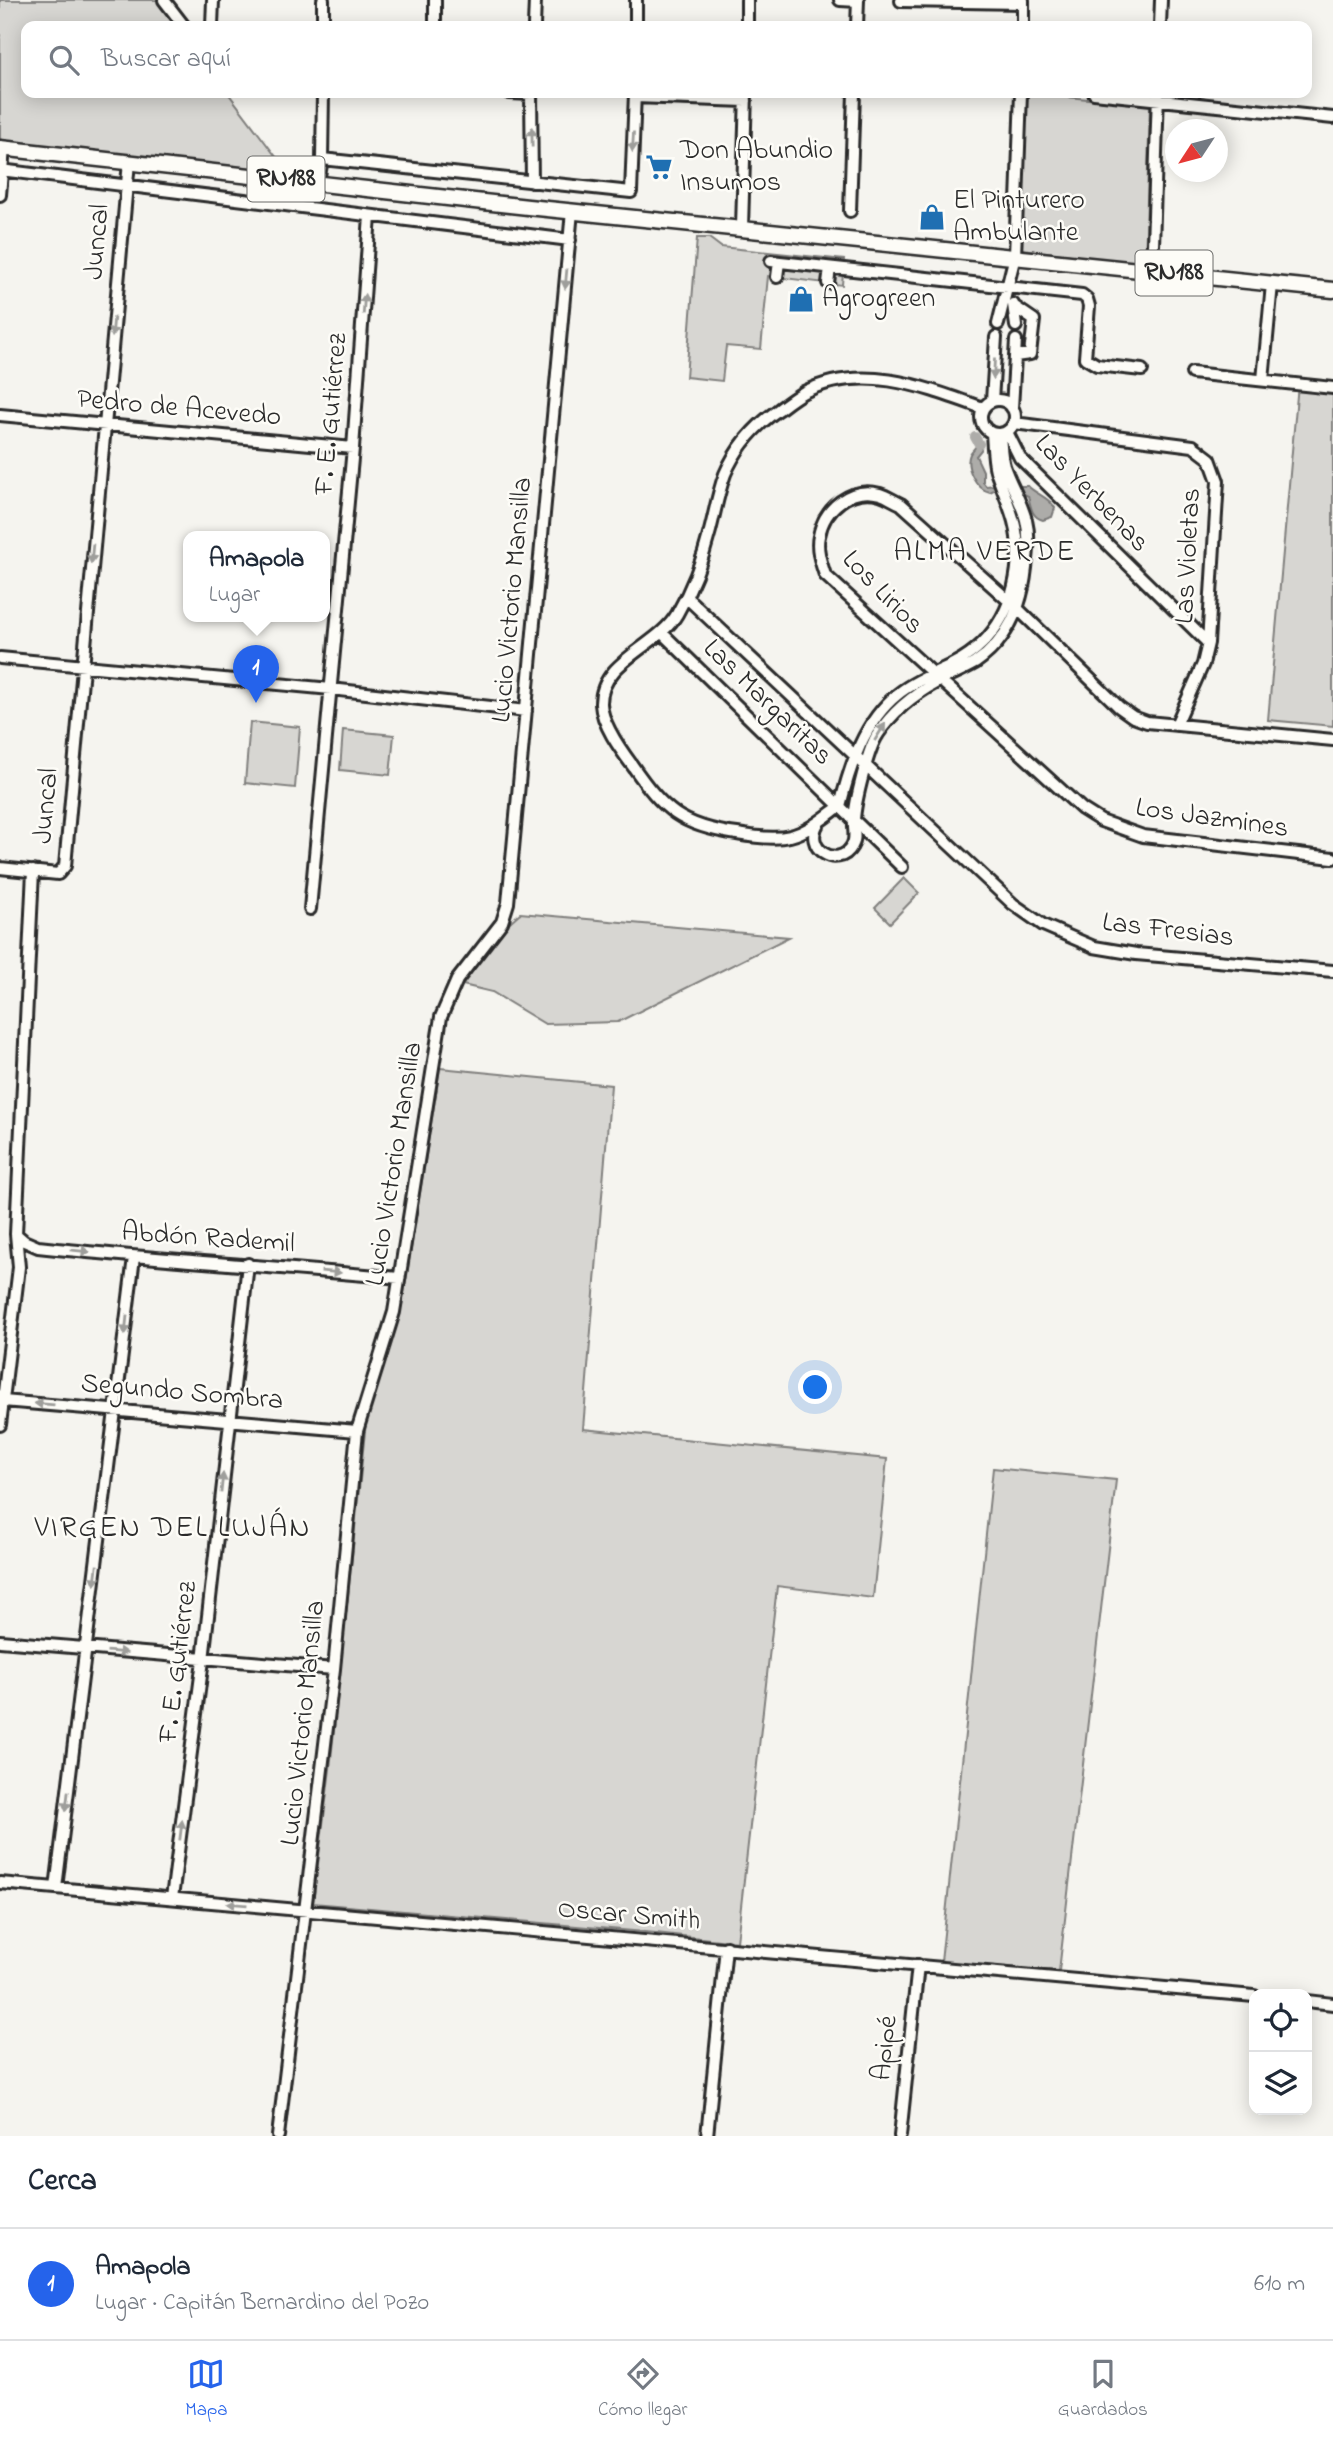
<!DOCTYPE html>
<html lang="es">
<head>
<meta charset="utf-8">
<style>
	body { margin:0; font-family:"Indie Flower",sans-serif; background:#f2f2f3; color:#1f2937 }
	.controls { position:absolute; right:21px; bottom:21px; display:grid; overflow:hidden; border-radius:14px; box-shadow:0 4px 18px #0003 }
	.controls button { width:63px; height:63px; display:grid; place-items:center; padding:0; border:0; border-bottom:2px solid #e0e1e3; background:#fff; color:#1f2937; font:35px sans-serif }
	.compass { position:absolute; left:1165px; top:119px; width:63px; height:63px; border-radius:50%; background:#fff; box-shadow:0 4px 18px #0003; rotate:234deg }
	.you { position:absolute; left:816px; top:1388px; width:24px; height:24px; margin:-18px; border:5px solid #fff; border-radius:50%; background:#1a73e8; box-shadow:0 0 0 10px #1a73e833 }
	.badge { display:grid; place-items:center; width:46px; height:46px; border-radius:50%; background:#2563eb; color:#fff; font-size:23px; font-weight:700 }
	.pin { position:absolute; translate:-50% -58px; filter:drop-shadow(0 2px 4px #0008) }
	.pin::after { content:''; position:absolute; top:37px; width:24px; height:21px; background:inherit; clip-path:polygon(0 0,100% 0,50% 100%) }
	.popup { position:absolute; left:183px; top:531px; width:147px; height:91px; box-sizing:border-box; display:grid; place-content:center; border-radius:14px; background:#fff; filter:drop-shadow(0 2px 5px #0005); font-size:23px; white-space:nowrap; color:#747a83 }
	.popup b { font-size:26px; color:#1f2937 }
	.popup::after { content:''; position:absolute; left:50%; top:100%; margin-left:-14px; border:14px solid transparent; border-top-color:#fff }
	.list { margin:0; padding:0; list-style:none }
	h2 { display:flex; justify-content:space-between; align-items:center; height:91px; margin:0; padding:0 28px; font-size:30px }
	h2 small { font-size:23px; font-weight:400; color:#747a83 }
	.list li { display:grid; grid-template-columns:46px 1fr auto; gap:21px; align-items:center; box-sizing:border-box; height:112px; padding:0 28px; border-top:2px solid #e0e1e3 }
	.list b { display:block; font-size:26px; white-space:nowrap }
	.list p { margin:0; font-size:23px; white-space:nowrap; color:#747a83 }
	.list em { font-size:23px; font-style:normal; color:#747a83 }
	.icon { flex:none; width:38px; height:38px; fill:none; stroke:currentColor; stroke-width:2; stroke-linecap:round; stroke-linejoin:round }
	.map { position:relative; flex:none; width:1333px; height:2136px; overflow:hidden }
	.search { position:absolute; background:#fff; box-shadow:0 4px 18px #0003; left:21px; right:21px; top:21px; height:77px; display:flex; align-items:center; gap:18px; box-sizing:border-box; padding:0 24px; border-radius:14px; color:#747a83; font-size:26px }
	.sheet { height:203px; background:#fff }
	nav { display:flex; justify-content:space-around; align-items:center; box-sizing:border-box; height:98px; border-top:2px solid #e0e1e3; background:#fff; font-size:19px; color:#747a83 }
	nav a { display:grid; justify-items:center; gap:4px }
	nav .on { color:#2563eb }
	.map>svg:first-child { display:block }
	.green { fill:#d7d6d2; stroke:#81807e; stroke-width:2 }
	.water { fill:#adaca9; stroke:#797877; stroke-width:2 }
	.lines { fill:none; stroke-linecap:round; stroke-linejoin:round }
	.canal { stroke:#adaca9; stroke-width:10 }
	.minor-casing { stroke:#2b2b2b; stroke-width:16 }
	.major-casing { stroke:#2b2b2b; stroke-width:19 }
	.minor { stroke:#fdfcf7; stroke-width:10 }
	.major { stroke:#fdfcf7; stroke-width:14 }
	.oneway { fill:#9e9e9b }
	.labels { text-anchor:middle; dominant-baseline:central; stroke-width:5; stroke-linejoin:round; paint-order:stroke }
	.shield { fill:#fdfcf7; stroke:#6a6a68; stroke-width:2 }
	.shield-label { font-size:26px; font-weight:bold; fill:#2b2b2b }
	.poi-label { font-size:28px; fill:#2b2b2b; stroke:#fdfcf7; text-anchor:start }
	.street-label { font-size:28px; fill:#2b2b2b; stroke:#fdfcf7 }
	.neighbourhood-label { font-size:30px; letter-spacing:2px; fill:#2b2b2b; stroke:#fdfcf7 }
</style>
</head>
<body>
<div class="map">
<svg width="1333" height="2136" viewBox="0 0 1333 2136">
	<rect width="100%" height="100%" fill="#f5f4ef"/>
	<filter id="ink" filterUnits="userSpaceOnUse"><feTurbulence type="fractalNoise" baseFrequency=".0143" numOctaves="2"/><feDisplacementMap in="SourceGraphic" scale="14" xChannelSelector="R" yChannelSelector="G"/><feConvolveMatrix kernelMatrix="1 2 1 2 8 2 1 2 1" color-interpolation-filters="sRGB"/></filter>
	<g filter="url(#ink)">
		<!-- green -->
		<path class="green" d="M0,0H157L178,26H26V93H228L280,162L279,173L0,141Z
			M1026,93L1150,105L1145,264L1022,249Z
			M697,238H709L721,247L844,260L842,285L768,276L761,349L726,346L722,381L686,377Z
			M1298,384L1333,388V726L1268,720Z
			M250,722L300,727L295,788L245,783Z
			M343,730L394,735L390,775L340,770Z
			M904,878L919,893L890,923L875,908Z
			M520,913L789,937L618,1022L545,1024L492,992L463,985L502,929Z
			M440,1068L611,1085L583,1429L887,1459L873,1598L777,1586L737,1942L656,1933L313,1903L330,1769L367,1412L402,1305Z
			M993,1468L1116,1480L1059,1971L941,1962Z"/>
		<!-- water -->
		<path class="water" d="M981,444V450L976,456L983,471V482L986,486L995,485L996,489L990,492C977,490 964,467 970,454C972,450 975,448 977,445Z
			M1017,486H1028C1037,495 1049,497 1055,508L1052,517L1043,520C1031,517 1031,506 1028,496L1020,492Z"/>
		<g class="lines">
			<!-- canal -->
			<path class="canal" d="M975,437L979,444"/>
			<!-- minor casing -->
			<g class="minor-casing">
				<path id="minor" d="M164,0L184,26
					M840,0L858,1
					M901,1L1023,3
					M212,26L213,0
					M323,26V0
					M435,26V0
					M534,26L535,0
					M636,26V0
					M747,26V0
					M857,26L858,0
					M1023,26V0
					M1160,26L1161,0
					M510,93L531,94
					M531,93L532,182
					M1094,93L1333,118
					M635,97L746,101
					M322,159L631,192L635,93
					M0,170L570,240
					M318,182L322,159L323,93
					M0,195L4,148
					M850,211L854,93
					M742,227L746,93
					M1153,246L1158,93
					M771,261L1082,295L1087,299L1089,306L1085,358L1097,365L1142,370
					M777,277L779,262
					M828,283L830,268
					M1013,304L1016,326
					M1015,307L1034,320L1030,354L1015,356
					M998,324L1015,256L1021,93
					M1192,373L1333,388
					M1263,380L1272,284
					M981 417a17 17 0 1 1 34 0a17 17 0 1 1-34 0Z
					M992,401L996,337
					M983,408C927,388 863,362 804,392C795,397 786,404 778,410C755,426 736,448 725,474C718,493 715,512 710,531C703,559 692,588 677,614C658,647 600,661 601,704C602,724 620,749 632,765C664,811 681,826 737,834C754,837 774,840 790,836C808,832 825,817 840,806C850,766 864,721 898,694C915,680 936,673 955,663C997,641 1017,600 1018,553C1018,520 1006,501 996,471C993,459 993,446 992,433
					M1012,408L1016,340
					M0,415L353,448
					M1014,423L1193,446L1210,459L1218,481L1208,643L1203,664L1176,725
					M1007,432L1020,458L1208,643
					M686,597L1013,904L1043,925L1094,947L1136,954L1333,971
					M662,633L902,867
					M0,658L331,689L526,711
					M1333,740L1147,722L1133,717L1119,707L1018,609L901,504C894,501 887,496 880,494C851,486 824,508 819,536C816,549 821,563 825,575L1082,809L1101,821L1143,836L1333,858
					M819,822C801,848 838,871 852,846C857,838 853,830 854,820C855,802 868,748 878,734C893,711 913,695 937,682C950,675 963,670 975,663C1009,640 1022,606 1026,568C1028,552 1030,536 1026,520C1021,501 1010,484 1004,466C1001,456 1001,445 1000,434
					M0,868L58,874L65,866L129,162
					M310,909L353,448L370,216
					M16,1234L24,1241L38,1247C158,1260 279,1267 399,1278
					M3,1401L357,1431
					M0,1425L19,1267L16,1234L33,871
					M0,1641L334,1669
					M0,1883L1254,1996
					M56,1888L134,1257
					M172,1898L203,1660L248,1264
					M1307,2001L1333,2004
					M278,2136L334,1669L357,1431L394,1312L441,1017L457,980L502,922L508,903L572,211
					M707,2136L726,1947
					M900,2136L918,1965"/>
			</g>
			<!-- major casing -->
			<g class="major-casing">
				<path id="major" d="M0,148L528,207L1333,290"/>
			</g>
			<!-- minor -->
			<use href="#minor" class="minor"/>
			<!-- major -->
			<use href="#major" class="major"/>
		</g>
		<!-- one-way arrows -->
		<defs><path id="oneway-solid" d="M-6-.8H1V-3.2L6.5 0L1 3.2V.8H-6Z" transform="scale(1.75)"/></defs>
		<g class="oneway">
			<use href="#oneway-solid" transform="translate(532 137) rotate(-91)"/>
			<use href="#oneway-solid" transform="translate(633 142) rotate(93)"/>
			<use href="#oneway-solid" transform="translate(566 279) rotate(95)"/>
			<use href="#oneway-solid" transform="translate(364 304) rotate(-86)"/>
			<use href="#oneway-solid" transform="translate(113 327) rotate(95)"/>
			<use href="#oneway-solid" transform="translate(994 369) rotate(93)"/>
			<use href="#oneway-solid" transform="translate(92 554) rotate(95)"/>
			<use href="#oneway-solid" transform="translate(880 732) rotate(-58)"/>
			<use href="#oneway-solid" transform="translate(80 1251) rotate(6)"/>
			<use href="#oneway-solid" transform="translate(331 1272) rotate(5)"/>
			<use href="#oneway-solid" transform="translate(126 1325) rotate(96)"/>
			<use href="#oneway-solid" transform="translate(44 1404) rotate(-175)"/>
			<use href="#oneway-solid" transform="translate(222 1483) rotate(-84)"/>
			<use href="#oneway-solid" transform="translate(96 1575) rotate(97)"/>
			<use href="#oneway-solid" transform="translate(117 1652) rotate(5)"/>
			<use href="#oneway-solid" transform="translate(67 1801) rotate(97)"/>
			<use href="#oneway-solid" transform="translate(181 1830) rotate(-83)"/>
			<use href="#oneway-solid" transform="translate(237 1904) rotate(-175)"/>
		</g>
	</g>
	<!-- icons -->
	<defs>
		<g id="supermarket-bare" transform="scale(2.1)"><path d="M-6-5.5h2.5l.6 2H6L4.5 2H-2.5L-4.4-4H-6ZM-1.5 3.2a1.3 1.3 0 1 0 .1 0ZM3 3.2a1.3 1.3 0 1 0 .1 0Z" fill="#1f6fb2" stroke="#fdfcf7" stroke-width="2.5" paint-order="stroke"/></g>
		<g id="shop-bare" transform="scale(2.1)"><path d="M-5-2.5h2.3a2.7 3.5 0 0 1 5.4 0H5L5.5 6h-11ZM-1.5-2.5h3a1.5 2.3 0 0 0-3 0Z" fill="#1f6fb2" stroke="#fdfcf7" stroke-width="2.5" paint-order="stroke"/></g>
	</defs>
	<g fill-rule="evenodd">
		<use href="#supermarket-bare" x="659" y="167"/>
		<use href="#shop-bare" x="932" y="217"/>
		<use href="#shop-bare" x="801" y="299"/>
	</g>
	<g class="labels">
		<!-- shield labels -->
		<g class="shield">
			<rect x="247.5" y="156.5" width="77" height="45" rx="5"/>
			<rect x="1135.5" y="250.5" width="77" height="45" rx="5"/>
		</g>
		<g class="shield-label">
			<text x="286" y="179">RN188</text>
			<text x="1174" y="273">RN188</text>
		</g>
		<!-- poi labels -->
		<g class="poi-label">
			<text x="680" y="151">Don Abundio<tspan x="680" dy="32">Insumos</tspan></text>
			<text x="953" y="201">El Pinturero<tspan x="953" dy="32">Ambulante</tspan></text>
			<text x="822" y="299">Agrogreen</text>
		</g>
		<!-- street labels -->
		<g class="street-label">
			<text transform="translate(98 242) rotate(-85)">Juncal</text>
			<text transform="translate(179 409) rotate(5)">Pedro de Acevedo</text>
			<text transform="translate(332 414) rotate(-85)">F. E. Gutiérrez</text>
			<text transform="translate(1091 494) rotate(46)">Las Yerbenas</text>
			<text transform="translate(1189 556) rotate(-87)">Las Violetas</text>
			<text transform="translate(882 593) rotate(46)">Los Lirios</text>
			<text transform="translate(513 600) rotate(-85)">Lucio Victorio Mansilla</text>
			<text transform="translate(767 703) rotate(44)">Las Margaritas</text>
			<text transform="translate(47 806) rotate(-85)">Juncal</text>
			<text transform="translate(1212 819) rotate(8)">Los Jazmines</text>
			<text transform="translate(1168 931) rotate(7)">Las Fresias</text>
			<text transform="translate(395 1164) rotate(-81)">Lucio Victorio Mansilla</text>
			<text transform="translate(208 1239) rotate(4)">Abdón Rademil</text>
			<text transform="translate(182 1393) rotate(5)">Segundo Sombra</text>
			<text transform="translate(179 1662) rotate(-83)">F. E. Gutiérrez</text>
			<text transform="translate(304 1723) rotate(-84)">Lucio Victorio Mansilla</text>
			<text transform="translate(629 1916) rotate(5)">Oscar Smith</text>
			<text transform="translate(886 2048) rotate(-84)">Apipé</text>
		</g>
		<!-- neighbourhood labels -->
		<g class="neighbourhood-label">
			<text x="985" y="553">ALMA VERDE</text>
			<text x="173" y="1529">VIRGEN DEL LUJÁN</text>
		</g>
	</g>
</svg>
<div class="controls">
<button><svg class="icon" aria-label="locate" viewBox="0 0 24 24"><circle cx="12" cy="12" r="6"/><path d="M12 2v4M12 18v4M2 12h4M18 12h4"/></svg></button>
<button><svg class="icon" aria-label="layers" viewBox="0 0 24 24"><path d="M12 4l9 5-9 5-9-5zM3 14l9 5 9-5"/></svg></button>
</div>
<svg class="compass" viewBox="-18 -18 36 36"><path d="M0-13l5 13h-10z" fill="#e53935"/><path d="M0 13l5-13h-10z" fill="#747a83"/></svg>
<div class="you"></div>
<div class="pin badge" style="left:256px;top:703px">1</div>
<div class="popup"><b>Amapola</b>Lugar</div>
<div class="search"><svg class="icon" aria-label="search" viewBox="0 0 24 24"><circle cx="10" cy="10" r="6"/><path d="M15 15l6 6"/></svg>Buscar aquí</div>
</div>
<section class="sheet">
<h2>Cerca<small></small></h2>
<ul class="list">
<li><span class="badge">1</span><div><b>Amapola</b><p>Lugar · Capitán Bernardino del Pozo</p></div><em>610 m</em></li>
</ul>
</section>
<nav>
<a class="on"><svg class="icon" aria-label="map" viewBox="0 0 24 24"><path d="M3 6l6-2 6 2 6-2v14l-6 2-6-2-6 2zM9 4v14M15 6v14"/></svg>Mapa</a>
<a><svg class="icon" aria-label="directions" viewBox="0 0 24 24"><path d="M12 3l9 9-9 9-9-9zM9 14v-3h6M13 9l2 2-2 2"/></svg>Cómo llegar</a>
<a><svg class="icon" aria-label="saved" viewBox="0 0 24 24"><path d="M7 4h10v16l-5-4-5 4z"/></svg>Guardados</a>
</nav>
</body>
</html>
